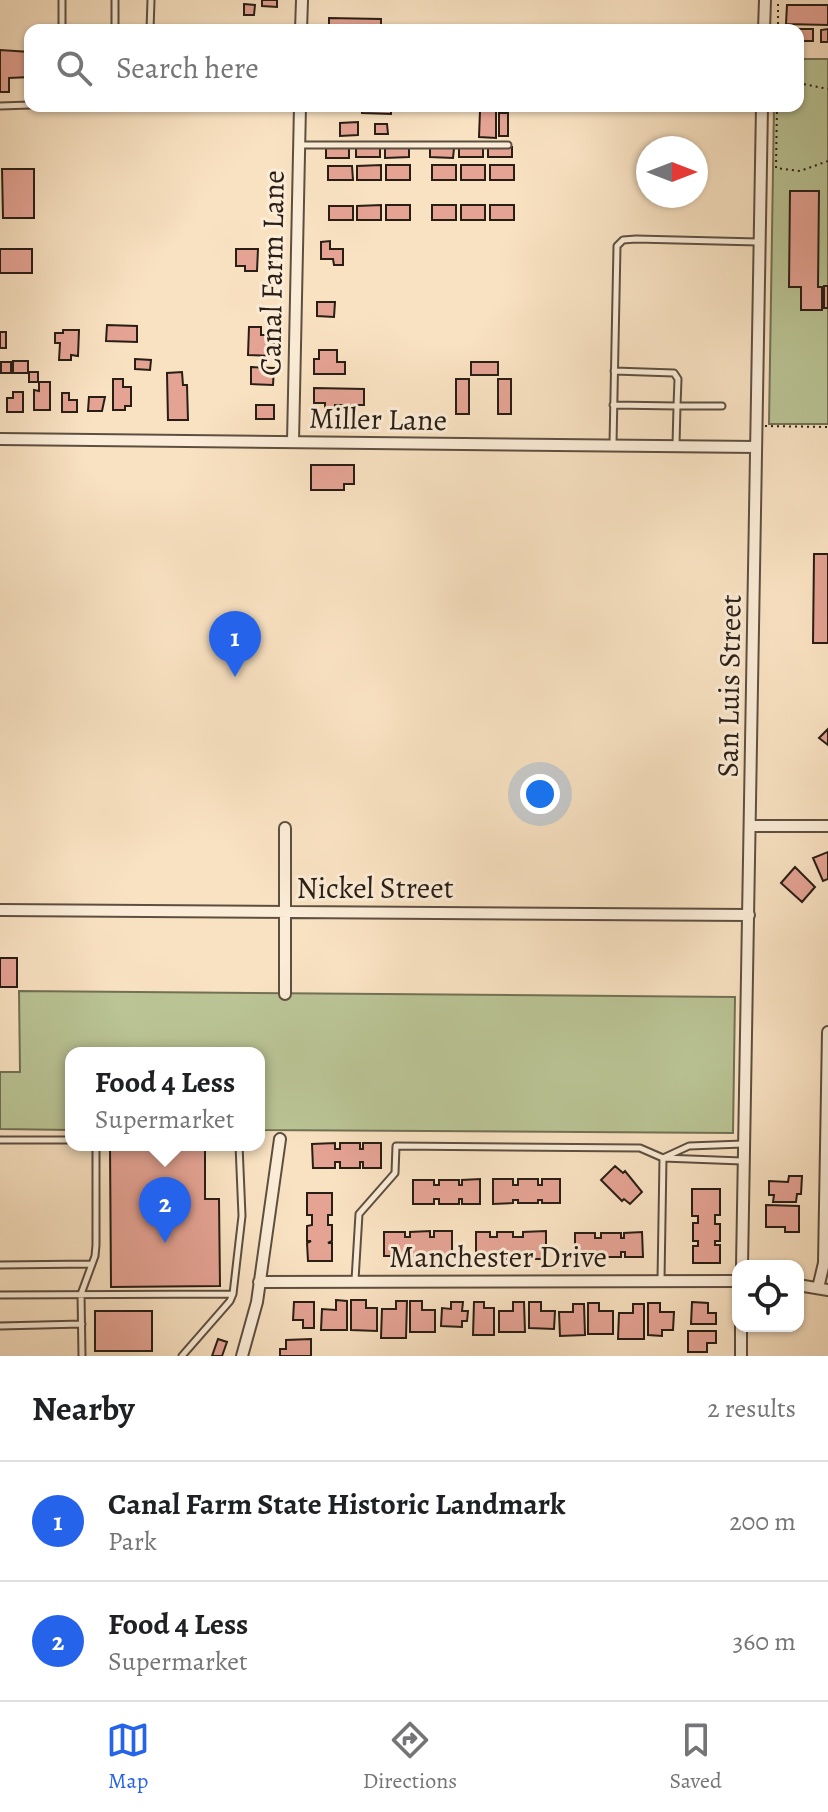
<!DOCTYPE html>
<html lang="en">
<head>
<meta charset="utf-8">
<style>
	body { margin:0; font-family:Alegreya,serif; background:#f6f6f6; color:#202124 }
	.controls { position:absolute; right:24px; bottom:24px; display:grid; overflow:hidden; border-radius:16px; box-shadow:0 2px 6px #0004 }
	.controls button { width:72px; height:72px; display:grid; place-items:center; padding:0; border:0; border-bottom:2px solid #e0e0e0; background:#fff; color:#202124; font:40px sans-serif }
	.compass { position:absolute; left:636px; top:136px; width:72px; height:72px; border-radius:50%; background:#fff; box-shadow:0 2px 6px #0004; rotate:90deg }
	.you { position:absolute; left:540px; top:794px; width:28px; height:28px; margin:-20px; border:6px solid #fff; border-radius:50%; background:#1a73e8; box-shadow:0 0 0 12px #1a73e833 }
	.badge { display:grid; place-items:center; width:52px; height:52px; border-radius:50%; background:#2563eb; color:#fff; font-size:26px; font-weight:700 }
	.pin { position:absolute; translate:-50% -66px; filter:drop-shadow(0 2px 4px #0008) }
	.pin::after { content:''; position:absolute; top:42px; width:28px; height:24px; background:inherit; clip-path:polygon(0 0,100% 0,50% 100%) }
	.popup { position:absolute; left:65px; top:1047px; width:200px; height:104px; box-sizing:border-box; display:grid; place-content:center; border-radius:16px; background:#fff; filter:drop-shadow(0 2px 6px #0005); font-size:26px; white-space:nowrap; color:#757577 }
	.popup b { font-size:30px; color:#202124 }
	.popup::after { content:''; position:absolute; left:50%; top:100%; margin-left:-16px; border:16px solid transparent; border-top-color:#fff }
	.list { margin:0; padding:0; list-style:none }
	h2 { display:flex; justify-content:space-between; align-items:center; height:104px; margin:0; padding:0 32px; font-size:34px }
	h2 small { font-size:26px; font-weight:400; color:#757577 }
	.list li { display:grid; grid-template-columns:52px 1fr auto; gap:24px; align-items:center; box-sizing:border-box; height:120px; padding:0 32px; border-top:2px solid #e0e0e0 }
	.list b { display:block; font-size:30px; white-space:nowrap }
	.list p { margin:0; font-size:26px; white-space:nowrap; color:#757577 }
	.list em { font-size:26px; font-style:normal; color:#757577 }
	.icon { flex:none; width:44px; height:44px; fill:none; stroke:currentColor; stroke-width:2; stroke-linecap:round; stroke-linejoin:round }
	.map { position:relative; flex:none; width:828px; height:1356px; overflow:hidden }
	.search { position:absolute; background:#fff; box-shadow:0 2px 6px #0004; left:24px; right:24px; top:24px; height:88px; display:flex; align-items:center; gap:20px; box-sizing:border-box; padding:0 28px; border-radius:16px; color:#757577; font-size:30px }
	.sheet { height:344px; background:#fff }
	nav { display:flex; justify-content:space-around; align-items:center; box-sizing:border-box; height:112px; border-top:2px solid #e0e0e0; background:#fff; font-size:22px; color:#757577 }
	nav a { display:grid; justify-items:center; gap:4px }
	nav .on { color:#2563eb }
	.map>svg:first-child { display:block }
	.green { fill:#bac495; stroke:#727155; stroke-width:2 }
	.building { fill:#e5a394; stroke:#291e15; stroke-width:2 }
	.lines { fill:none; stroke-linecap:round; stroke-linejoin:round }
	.service-casing { stroke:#5d4f40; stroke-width:9 }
	.minor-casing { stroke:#5d4f40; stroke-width:14 }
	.path { stroke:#291e15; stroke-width:2; stroke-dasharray:2 4; stroke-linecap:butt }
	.service { stroke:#fbecd7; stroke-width:5 }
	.minor { stroke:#fbecd7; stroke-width:10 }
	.labels { text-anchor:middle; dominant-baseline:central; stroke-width:6; stroke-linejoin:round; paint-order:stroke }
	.street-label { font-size:30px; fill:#291e15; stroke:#fbecd7 }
</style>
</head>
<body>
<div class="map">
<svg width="828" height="1356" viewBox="0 0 828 1356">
	<rect width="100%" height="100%" fill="#f9e2c2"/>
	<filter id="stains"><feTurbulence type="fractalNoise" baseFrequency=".0025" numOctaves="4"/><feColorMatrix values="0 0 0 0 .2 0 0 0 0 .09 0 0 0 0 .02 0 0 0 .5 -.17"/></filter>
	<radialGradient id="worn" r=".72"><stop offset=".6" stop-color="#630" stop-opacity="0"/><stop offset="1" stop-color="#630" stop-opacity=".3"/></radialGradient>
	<!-- green -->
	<path class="green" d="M798,59H828V424H769L774,106H798Z
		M19,991L735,997L733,1133L259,1130V1053H71V1130L0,1129V1072H20Z"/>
	<!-- building -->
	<path class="building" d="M262,0H277V7L262,6Z
		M244,4L255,5L254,15H244Z
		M787,5H828V25L786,24Z
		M329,18L381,19V30H329Z
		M792,29H813V41H798V30Z
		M828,29V42H821V30Z
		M0,50L30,52V77L9,78V92H0Z
		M243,106H260V111H243Z
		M362,106H391V114L362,113Z
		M480,111H496V138L479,137Z
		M499,113H508V136H499Z
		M358,122V135L340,136V123Z
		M375,124H387L388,134H375Z
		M326,147H349V158H326Z
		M380,147V157H356V148Z
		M409,147V157L385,158V148Z
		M430,147L454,148L453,158L430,157Z
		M483,147V157H459V148Z
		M512,147V157H488V148Z
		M381,165V180H357V166Z
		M386,165H410V180H386Z
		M432,165H456V180H432Z
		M461,165H485V180H461Z
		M490,165H514V180H490Z
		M328,166H352L353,180H328Z
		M2,169H34V218H3Z
		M790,191H819L818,287H822V310H801V287H789Z
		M381,205V220H357V206Z
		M386,205H410V220H386Z
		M432,205H456V220H432Z
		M461,205H485V220H461Z
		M490,205H514V220H490Z
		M329,206H353V220H329Z
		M330,241V249H343V265H334L333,259H321V242Z
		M0,249H32V273H0Z
		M236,249H258L257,271H245V266H236Z
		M824,286H828V308H824Z
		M317,302H335L334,317L317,316Z
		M107,325L137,326V342L106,341Z
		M249,327H261V335H273L275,356L248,355Z
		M63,330H79L78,356L71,355V360H59L60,343H55V333H63Z
		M0,332H6V348H0Z
		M319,350H337V362H345V374H314V359H319Z
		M135,359L151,360L150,370L135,369Z
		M13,361H28V373H13Z
		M1,362H11V373H1Z
		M471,362H498V375H471Z
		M251,367L274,368L273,385L251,384Z
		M29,372H38V382H29Z
		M182,372L183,385H187L188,420H168L167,373Z
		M113,379H123V387H131V406H125V410H113Z
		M456,379H469V414H456Z
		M498,379H511V414H498Z
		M39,382H50V410H34V390L39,391Z
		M314,388L364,389V405H335V411H325V403H314Z
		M13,392H23V412H7V398H13Z
		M62,393H69V400H77V412H62Z
		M89,397H105L102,411H88Z
		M256,405H274V419H256Z
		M311,465H354V484H344V490H311Z
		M814,554H828V643H813Z
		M828,729V745L819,738Z
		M828,852V879L823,881L813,858Z
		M795,867L815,887L802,902L781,883Z
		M0,958H17V987H0Z
		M335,1143V1149H340V1143H360V1149H363V1143H381V1168H363V1162H360V1168H340V1162H335V1168H313L312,1144Z
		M110,1146H205V1199H219L220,1286L111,1287Z
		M615,1166L623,1173L625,1171L642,1192L630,1204L624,1199L622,1201L601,1180Z
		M789,1176H802L801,1194H797L796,1202H773L774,1195H769V1181L788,1182Z
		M480,1179V1204H462V1199H459V1204H439V1199H434V1204H413V1180H434V1185H439V1180H459V1185H462V1180Z
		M493,1179H513V1185H518V1179H538V1185H542V1179H560V1203H542V1200H538V1203H518V1200H513V1203L493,1204Z
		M692,1189H720V1215H715V1224H720V1241H715V1245H720V1263H693V1246H698V1241H693V1223H698V1216H692Z
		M307,1193H332V1215H328V1225H332V1241L328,1243H332V1261H308L307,1243L311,1241H307V1226L312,1225V1215H307Z
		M766,1205L799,1206V1232H785V1227H766Z
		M430,1231V1237H434V1231H452V1256H434V1252H430V1256H410V1252H405V1256H384V1232H405V1237H410V1232Z
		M546,1231V1259H523V1252H513V1259H497V1252L490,1253V1259H476V1232H490V1237H497V1232H513V1237H523V1232Z
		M642,1232L643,1257H625V1252H621V1257H601V1252H595V1257H575V1233H595V1238H601V1233H621V1238H624V1233Z
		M336,1300L347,1301V1330H321L322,1309L336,1310Z
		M351,1300H366V1308H377V1331L351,1330Z
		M396,1301H407L406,1338H381L382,1309H396Z
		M410,1301H422V1310H435V1332H410Z
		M294,1302H314V1328H303V1320H293Z
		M451,1302H463L462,1311H468L467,1321H462V1327L441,1326L442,1308L451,1309Z
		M474,1302H484V1308H494V1335H473Z
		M513,1302H524L525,1332H499V1311H513Z
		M529,1302H541V1311H555L554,1329L529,1328Z
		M692,1302L708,1303V1313H716V1324H691Z
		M588,1303H599V1311H613V1334H588Z
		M648,1303H660V1312H674L673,1330H662V1336L648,1335Z
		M573,1304H584L585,1335L560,1336L559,1312H573Z
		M633,1304H644V1339H618L619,1313H633Z
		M95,1311H152V1351H95Z
		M688,1331H716V1343H707V1352H688Z
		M218,1339L227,1342L222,1356H212Z
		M311,1339V1356H280V1349H286V1340Z"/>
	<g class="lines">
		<!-- service casing -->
		<g class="service-casing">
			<path id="service" d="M62,0V30
				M115,30V0
				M150,30L151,0
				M0,106L30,105
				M300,145H508
				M613,405L677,406L678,379L674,373L614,371
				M613,444L617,246L623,240L636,239L758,242
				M676,445L677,406H722
				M0,1140H71
				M742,1161L663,1158L689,1146L743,1144
				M0,1265L92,1264
				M355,1280L359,1214L395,1173L396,1146L640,1148L663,1158L661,1280
				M0,1295L233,1294L242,1216L239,1145
				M0,1326L82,1324
				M82,1356L81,1294L95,1256L96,1245V1145
				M182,1356L230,1301L233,1294"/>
		</g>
		<!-- minor casing -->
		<g class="minor-casing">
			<path id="minor" d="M301,30L302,0
				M764,30L765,0
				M0,439L756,447
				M293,442L300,106
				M751,826H828
				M0,910L749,915
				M285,994V828
				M742,1266L762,106
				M259,1282L738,1281
				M798,1285L828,1290
				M818,1288L824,1263L828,1032
				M242,1356L257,1302L280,1139
				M741,1356V1326"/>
		</g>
		<!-- path -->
		<path class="path" d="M778,30V0
			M798,83L828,89
			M777,106L776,168L800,171L828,161
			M765,426L828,427"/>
		<!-- service -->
		<use href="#service" class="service"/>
		<!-- minor -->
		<use href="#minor" class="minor"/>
	</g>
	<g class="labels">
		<!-- street labels -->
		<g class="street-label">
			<text transform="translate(272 273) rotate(-89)">Canal Farm Lane</text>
			<text transform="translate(378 419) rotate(1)">Miller Lane</text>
			<text transform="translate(729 686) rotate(-89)">San Luis Street</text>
			<text x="375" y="888">Nickel Street</text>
			<text x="498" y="1257">Manchester Drive</text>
		</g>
	</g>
	<rect width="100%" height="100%" filter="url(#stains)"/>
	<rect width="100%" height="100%" fill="url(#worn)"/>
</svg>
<div class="controls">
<button><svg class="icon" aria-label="locate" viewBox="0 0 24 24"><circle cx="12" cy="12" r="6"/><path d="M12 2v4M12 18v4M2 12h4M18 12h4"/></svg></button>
</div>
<svg class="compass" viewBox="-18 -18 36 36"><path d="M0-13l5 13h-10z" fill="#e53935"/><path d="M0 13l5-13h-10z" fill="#757577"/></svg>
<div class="you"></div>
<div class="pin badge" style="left:235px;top:677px">1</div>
<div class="pin badge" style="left:165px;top:1243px">2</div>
<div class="popup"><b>Food 4 Less</b>Supermarket</div>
<div class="search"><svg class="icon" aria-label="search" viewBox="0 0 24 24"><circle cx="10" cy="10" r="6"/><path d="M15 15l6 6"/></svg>Search here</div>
</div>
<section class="sheet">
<h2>Nearby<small>2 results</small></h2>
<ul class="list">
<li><span class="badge">1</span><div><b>Canal Farm State Historic Landmark</b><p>Park</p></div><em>200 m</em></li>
<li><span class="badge">2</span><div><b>Food 4 Less</b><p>Supermarket</p></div><em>360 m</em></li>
</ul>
</section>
<nav>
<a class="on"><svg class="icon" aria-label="map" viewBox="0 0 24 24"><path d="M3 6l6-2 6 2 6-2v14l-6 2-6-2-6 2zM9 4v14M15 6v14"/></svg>Map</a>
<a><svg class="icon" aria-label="directions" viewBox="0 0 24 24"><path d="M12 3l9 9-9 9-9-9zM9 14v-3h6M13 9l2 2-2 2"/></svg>Directions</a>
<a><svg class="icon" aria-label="saved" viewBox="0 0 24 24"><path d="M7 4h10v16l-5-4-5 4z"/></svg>Saved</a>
</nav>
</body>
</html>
